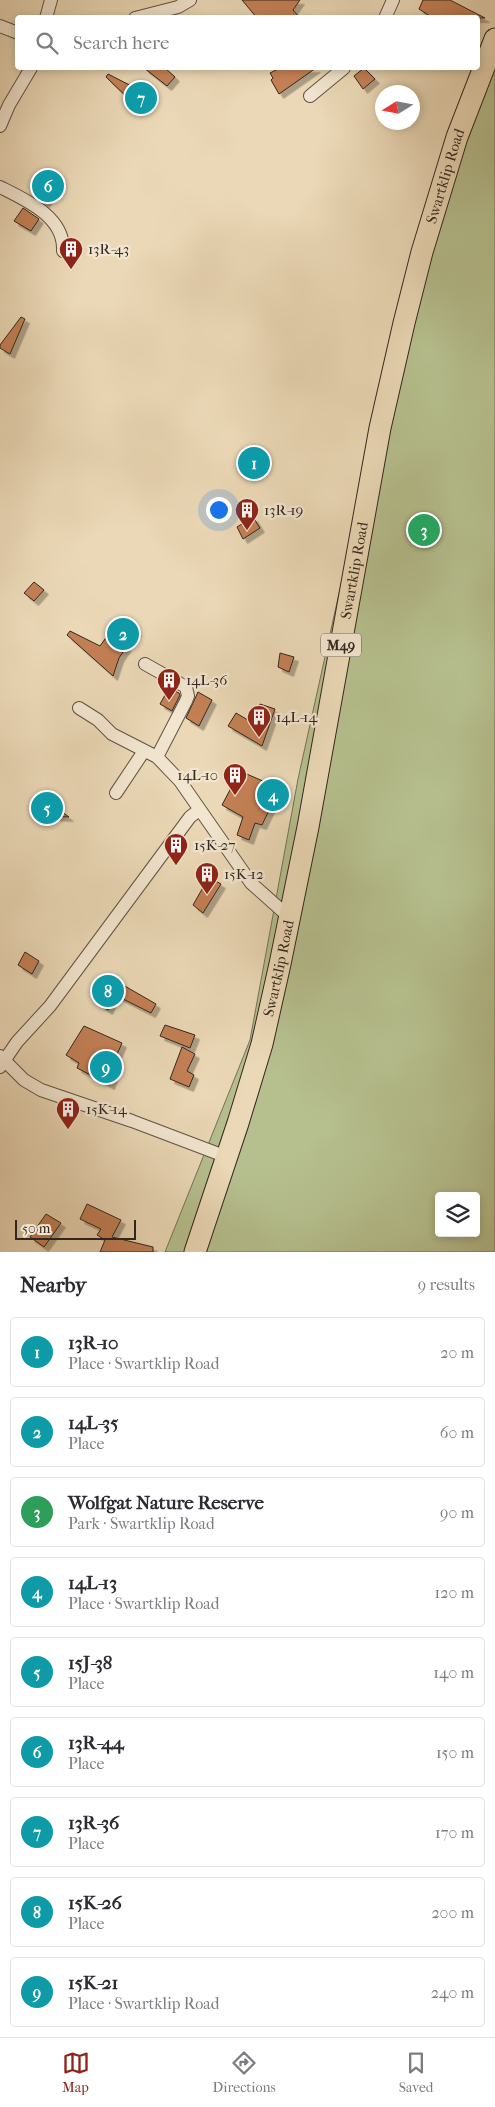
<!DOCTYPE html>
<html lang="en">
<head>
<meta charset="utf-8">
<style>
	body { margin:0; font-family:"IM FELL French Canon",serif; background:#f2f2f3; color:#2b2b33 }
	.controls { position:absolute; right:15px; bottom:15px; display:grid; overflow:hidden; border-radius:5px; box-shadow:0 2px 8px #0003 }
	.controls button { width:45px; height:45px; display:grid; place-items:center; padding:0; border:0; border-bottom:1px solid #e1e1e2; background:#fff; color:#2b2b33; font:25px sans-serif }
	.compass { position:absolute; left:375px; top:85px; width:45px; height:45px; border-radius:50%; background:#fff; box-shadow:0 2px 8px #0003; rotate:259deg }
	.scale { position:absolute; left:15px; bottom:12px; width:121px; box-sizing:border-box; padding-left:5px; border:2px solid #32261f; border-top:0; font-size:14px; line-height:18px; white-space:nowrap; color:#32261f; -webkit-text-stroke:4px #f2e6d0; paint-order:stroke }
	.you { position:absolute; left:218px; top:509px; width:18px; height:18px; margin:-12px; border:4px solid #fff; border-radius:50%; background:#1a73e8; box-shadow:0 0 0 8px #1a73e833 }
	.badge { display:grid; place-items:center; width:32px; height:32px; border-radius:50%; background:#8f2418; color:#fff; font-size:16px; font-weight:700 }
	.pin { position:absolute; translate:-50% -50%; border:2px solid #fff; box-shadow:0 1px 5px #0006 }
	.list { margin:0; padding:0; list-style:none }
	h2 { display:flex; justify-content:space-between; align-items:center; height:65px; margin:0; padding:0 20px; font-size:21px }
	h2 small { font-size:16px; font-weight:400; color:#7c7c81 }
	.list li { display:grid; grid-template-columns:32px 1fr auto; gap:15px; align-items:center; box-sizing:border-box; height:70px; margin:0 10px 10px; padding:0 10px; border:1px solid #e1e1e2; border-radius:5px }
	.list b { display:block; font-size:19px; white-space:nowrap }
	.list p { margin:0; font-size:16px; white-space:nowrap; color:#7c7c81 }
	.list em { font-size:16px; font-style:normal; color:#7c7c81 }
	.icon { flex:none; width:28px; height:28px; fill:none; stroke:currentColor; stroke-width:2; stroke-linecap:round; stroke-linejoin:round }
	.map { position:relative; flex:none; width:495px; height:1252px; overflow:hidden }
	.search { position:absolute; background:#fff; box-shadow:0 2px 8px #0003; left:15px; right:15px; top:15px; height:55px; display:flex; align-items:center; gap:12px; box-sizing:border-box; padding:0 18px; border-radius:5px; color:#7c7c81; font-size:19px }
	.sheet { height:785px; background:#fff }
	nav { display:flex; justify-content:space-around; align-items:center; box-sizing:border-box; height:70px; border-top:1px solid #e1e1e2; background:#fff; font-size:14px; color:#7c7c81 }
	nav a { display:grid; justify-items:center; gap:2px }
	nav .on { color:#8f2418 }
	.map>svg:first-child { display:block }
	.green { fill:#b6bf8e; stroke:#747256; fill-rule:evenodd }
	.building { fill:#c48054; stroke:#32261f; filter:url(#shadow) }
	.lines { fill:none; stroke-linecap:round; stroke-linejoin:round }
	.minor-casing { stroke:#605245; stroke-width:14 }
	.primary-casing { stroke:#32261f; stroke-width:23 }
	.minor { stroke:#f2e6d0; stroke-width:12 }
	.primary { stroke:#ebd8b6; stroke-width:21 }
	.labels { text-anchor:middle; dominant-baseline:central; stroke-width:4.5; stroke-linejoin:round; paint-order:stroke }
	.shield { fill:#f2e6d0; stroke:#6c6054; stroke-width:1 }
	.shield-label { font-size:14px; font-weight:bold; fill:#32261f }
	.street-label { font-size:15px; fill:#32261f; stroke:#f2e6d0 }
	.poi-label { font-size:15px; fill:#32261f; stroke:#f2e6d0; text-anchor:start }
</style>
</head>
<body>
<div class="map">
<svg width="495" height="1252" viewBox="0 0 495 1252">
	<defs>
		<filter id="shadow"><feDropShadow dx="4.5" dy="4.5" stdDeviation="0" flood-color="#0004"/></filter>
	</defs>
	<rect width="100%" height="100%" fill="#ebd8b6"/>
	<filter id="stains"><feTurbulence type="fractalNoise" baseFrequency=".004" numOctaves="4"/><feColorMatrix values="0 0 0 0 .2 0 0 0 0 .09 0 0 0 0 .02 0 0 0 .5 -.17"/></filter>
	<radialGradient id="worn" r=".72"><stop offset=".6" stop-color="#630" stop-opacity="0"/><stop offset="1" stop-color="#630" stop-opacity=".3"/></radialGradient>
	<!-- green -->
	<path class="green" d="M495,69V1252H165L250,1040L298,779L408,281ZM439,1196H476V1233H439Z"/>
	<!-- building -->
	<path class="building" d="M242,0H300L293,10L300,18H257Z
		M423,0H450L485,18H433L419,9Z
		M144,68H165L175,77L167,86Z
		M280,68H316L279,94L271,80L273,78L270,73Z
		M364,68L375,79L363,89L354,76Z
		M108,74L151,96L142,108L133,103L106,77Z
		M48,171L61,180L45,203L33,195Z
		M23,208L39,219L31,231L14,221Z
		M21,317L25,319L10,354L0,348V345Z
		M247,454L264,459L261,472L243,467Z
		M253,517L260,528L243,539L237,527Z
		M34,582L44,590L34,601L24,593Z
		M115,625L137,631L119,658L113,676L67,635L70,631L100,646Z
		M280,653L294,657L289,672L278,667Z
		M169,688L179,693L180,695L172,711L160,704Z
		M198,692L212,700L199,726L186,718Z
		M260,704L275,709L262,746L228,726L236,713L253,723Z
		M240,771L283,790L276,806L272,804L262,825L255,823L249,840L237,835L243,817L222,805Z
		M47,793L58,800L55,807L69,817L49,816L47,821L35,814Z
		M209,877L221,884L203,913L193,905Z
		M25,952L39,961L32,974L18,965Z
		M106,979L115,984L116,981L156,1004L151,1013L115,995L108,1010L94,1001Z
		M165,1025L195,1035L190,1048L160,1036Z
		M84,1026L122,1043L114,1061L118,1064L110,1085L77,1068L79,1063L66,1055Z
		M182,1047L195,1054L187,1071L194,1075L189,1087L170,1079Z
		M87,1204L121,1220L112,1237L153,1247V1252H100L105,1240L97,1235L101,1229L80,1219Z
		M46,1214L61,1223L44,1247L30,1237Z"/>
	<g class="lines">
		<!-- minor casing -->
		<g class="minor-casing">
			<path id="minor" d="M46,18L51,0
				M135,18L178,7L190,0
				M385,18L393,0
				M0,26L18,33
				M310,96L344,68
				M0,126L9,105L31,68
				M0,187C26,200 65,217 63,251
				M145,664L186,687L188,696L186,701L157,757L180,781L251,883L288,916
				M79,708L98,720L112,734L157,757
				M116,793L144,751
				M0,1056L24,1080L41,1090L132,1121L227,1157
				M0,1067L17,1042L50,1006L190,817L199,810"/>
		</g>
		<!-- primary casing -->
		<g class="primary-casing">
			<g id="primary">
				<path id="s1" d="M195,1252L238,1123L262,1044L280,964L308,827L380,428L404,323L422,252L457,137L495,39"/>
			</g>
		</g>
		<!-- minor -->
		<use href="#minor" class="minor"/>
		<!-- primary -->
		<use href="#primary" class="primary"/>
	</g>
	<!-- icons -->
	<defs>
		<g id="building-pin" transform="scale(1.25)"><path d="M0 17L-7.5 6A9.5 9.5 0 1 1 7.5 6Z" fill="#8f2418" stroke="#f2e6d0"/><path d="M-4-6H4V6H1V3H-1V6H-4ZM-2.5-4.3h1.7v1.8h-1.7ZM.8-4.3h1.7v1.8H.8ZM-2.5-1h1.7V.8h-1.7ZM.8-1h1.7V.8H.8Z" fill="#fff"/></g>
	</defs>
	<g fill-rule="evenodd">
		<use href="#building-pin" x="71" y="249"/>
		<use href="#building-pin" x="247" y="510"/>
		<use href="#building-pin" x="169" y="680"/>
		<use href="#building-pin" x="259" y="717"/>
		<use href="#building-pin" x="235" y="775"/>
		<use href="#building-pin" x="176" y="845"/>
		<use href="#building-pin" x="207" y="874"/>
		<use href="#building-pin" x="68" y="1109"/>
	</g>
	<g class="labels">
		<!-- shield labels -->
		<rect class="shield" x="321" y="633.5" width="40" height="23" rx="4"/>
		<g class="shield-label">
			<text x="341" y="645">M49</text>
		</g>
		<!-- street labels -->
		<g class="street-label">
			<text stroke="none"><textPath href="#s1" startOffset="1106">Swartklip Road</textPath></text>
			<text stroke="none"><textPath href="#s1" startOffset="701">Swartklip Road</textPath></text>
			<text stroke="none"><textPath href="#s1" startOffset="296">Swartklip Road</textPath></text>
		</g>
		<!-- poi labels -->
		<g class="poi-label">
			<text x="88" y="249">13R-43</text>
			<text x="264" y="510">13R-19</text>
			<text x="186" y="680">14L-36</text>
			<text x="276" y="717">14L-14</text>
			<text x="218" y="775" text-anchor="end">14L-10</text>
			<text x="194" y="845">15K-27</text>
			<text x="224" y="874">15K-12</text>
			<text x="86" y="1109">15K-14</text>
		</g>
	</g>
	<rect width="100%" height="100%" filter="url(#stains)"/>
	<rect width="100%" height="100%" fill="url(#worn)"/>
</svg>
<div class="controls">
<button><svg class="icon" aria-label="layers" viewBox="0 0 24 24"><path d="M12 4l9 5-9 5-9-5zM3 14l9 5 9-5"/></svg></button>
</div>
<svg class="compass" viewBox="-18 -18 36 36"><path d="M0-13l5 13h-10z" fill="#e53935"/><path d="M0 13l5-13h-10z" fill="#7c7c81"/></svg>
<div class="scale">50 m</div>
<div class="you"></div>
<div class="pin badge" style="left:254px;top:463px;background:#0f9aa8">1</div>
<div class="pin badge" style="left:123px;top:634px;background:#0f9aa8">2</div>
<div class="pin badge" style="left:424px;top:530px;background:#2e9e5b">3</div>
<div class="pin badge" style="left:273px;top:795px;background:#0f9aa8">4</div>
<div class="pin badge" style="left:47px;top:808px;background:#0f9aa8">5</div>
<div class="pin badge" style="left:48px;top:186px;background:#0f9aa8">6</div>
<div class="pin badge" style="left:141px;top:98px;background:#0f9aa8">7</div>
<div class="pin badge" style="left:108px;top:991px;background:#0f9aa8">8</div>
<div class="pin badge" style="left:106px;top:1067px;background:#0f9aa8">9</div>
<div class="search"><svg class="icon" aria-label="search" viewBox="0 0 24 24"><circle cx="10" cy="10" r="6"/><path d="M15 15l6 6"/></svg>Search here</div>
</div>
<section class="sheet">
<h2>Nearby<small>9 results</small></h2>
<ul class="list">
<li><span class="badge" style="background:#0f9aa8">1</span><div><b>13R-10</b><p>Place · Swartklip Road</p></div><em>20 m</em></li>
<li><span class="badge" style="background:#0f9aa8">2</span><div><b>14L-35</b><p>Place</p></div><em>60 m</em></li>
<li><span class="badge" style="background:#2e9e5b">3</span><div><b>Wolfgat Nature Reserve</b><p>Park · Swartklip Road</p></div><em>90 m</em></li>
<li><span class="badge" style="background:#0f9aa8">4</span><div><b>14L-13</b><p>Place · Swartklip Road</p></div><em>120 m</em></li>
<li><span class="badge" style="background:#0f9aa8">5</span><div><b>15J-38</b><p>Place</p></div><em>140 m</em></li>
<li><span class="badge" style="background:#0f9aa8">6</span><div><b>13R-44</b><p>Place</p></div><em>150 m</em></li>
<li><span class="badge" style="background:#0f9aa8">7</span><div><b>13R-36</b><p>Place</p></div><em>170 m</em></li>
<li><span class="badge" style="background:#0f9aa8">8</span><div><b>15K-26</b><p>Place</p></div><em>200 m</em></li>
<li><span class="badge" style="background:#0f9aa8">9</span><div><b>15K-21</b><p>Place · Swartklip Road</p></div><em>240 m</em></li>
</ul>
</section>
<nav>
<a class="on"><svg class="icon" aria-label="map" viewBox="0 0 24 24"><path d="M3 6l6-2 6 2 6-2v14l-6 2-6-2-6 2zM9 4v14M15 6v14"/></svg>Map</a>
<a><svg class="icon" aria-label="directions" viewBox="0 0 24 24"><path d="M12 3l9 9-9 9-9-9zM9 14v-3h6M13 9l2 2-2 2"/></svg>Directions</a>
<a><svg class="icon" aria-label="saved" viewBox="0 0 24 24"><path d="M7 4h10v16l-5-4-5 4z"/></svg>Saved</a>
</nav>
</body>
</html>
